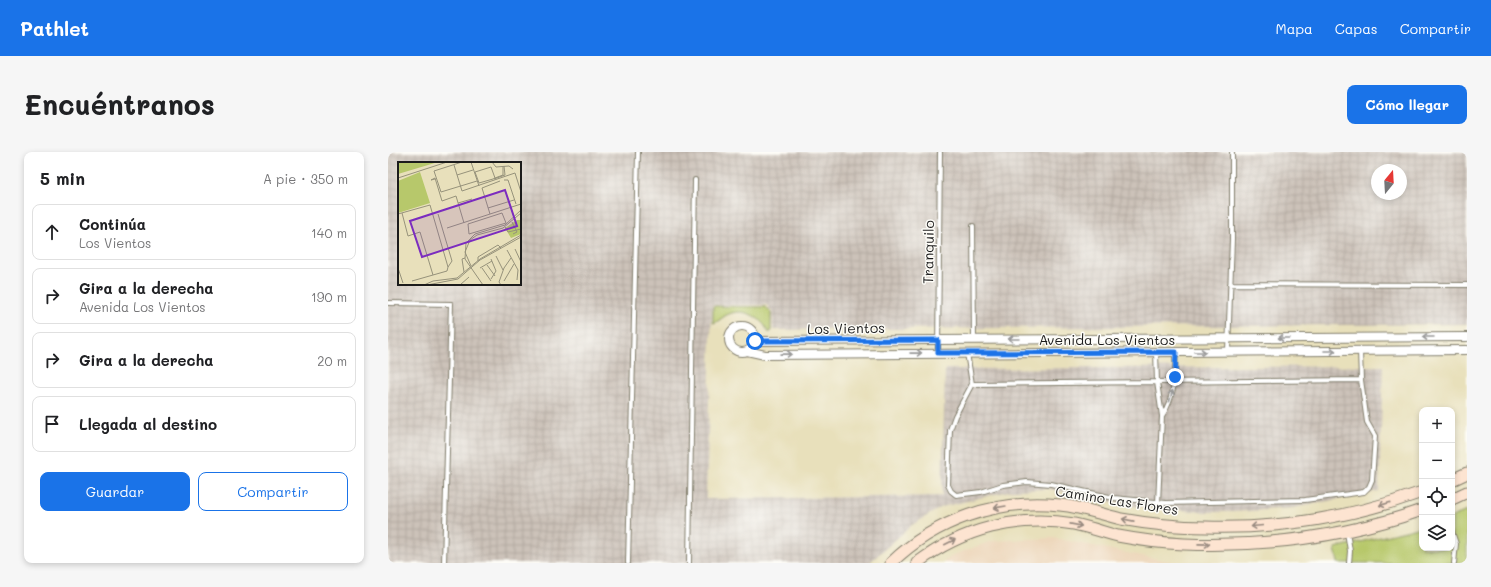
<!DOCTYPE html>
<html lang="es">
<head>
<meta charset="utf-8">
<style>
	body { margin:0; font-family:Mali,sans-serif; background:#f6f6f6; color:#202124 }
	.controls { position:absolute; right:12px; bottom:12px; display:grid; overflow:hidden; border-radius:8px; box-shadow:0 2px 6px #0003 }
	.controls button { width:36px; height:36px; display:grid; place-items:center; padding:0; border:0; border-bottom:1px solid #e0e0e0; background:#fff; color:#202124; font:20px sans-serif }
	.compass { position:absolute; left:983px; top:12px; width:36px; height:36px; border-radius:50%; background:#fff; box-shadow:0 2px 6px #0003; rotate:18deg }
	.stop { position:absolute; width:12px; height:12px; margin:-9px; border:3px solid #1a73e8; border-radius:50%; background:#fff }
	.stop.end { background:#1a73e8; border-color:#fff; box-shadow:0 1px 4px #0008 }
	.list { margin:0; padding:0; list-style:none }
	h2 { display:flex; justify-content:space-between; align-items:center; height:52px; margin:0; padding:0 16px; font-size:17px }
	h2 small { font-size:13px; font-weight:400; color:#757577 }
	.list li { display:grid; grid-template-columns:26px 1fr auto; gap:12px; align-items:center; box-sizing:border-box; height:56px; margin:0 8px 8px; padding:0 8px; border:1px solid #e0e0e0; border-radius:8px }
	.list b { display:block; font-size:15px; white-space:nowrap }
	.list p { margin:0; font-size:13px; white-space:nowrap; color:#757577 }
	.list em { font-size:13px; font-style:normal; color:#757577 }
	.actions { display:flex; gap:8px; padding:12px 16px }
	.actions a { flex:1; padding:9px 0; border:1px solid #1a73e8; border-radius:8px; text-align:center; font-size:14px; color:#1a73e8 }
	.actions .main { background:#1a73e8; color:#fff }
	.icon { flex:none; width:22px; height:22px; fill:none; stroke:currentColor; stroke-width:2; stroke-linecap:round; stroke-linejoin:round }
	.map { position:relative; flex:none; width:1079px; height:411px; overflow:hidden; border-radius:8px }
	header { display:flex; align-items:center; gap:24px; box-sizing:border-box; height:56px; padding:0 20px; background:#1a73e8; color:#fff }
	header strong { font-size:19px }
	nav { display:flex; gap:22px; margin-inline-start:auto; font-size:14px }
	.intro { display:flex; align-items:center; justify-content:space-between; box-sizing:border-box; height:96px; padding:0 24px }
	h1 { margin:0; font-size:28px }
	.button { padding:10px 18px; border-radius:8px; background:#1a73e8; color:#fff; font-size:14px; font-weight:700 }
	main { display:flex; gap:24px; padding:0 24px }
	aside { flex:1; background:#fff; border-radius:8px; box-shadow:0 2px 6px #0003 }
	.map>svg:first-child { display:block }
	.built { fill:#edd7bb }
	.industrial { fill:url(#industrial-grid); fill-rule:evenodd }
	.green { fill:#b7c86b; stroke:#6a7244 }
	.lines { fill:none; stroke-linecap:round; stroke-linejoin:round }
	.lane-casing { stroke:#827e6c; stroke-width:6 }
	.street-casing { stroke:#827e6c; stroke-width:10 }
	.secondary-casing { stroke:#827e6c; stroke-width:13 }
	.lane { stroke:#fff; stroke-width:4 }
	.street { stroke:#fff; stroke-width:8 }
	.secondary { stroke:#fde4d1; stroke-width:11 }
	.oneway { stroke:#999 }
	.oneway2 { stroke:#988a80 }
	.route { stroke:#1a73e8; stroke-width:5 }
	.labels { text-anchor:middle; dominant-baseline:central; stroke-width:3; stroke-linejoin:round; paint-order:stroke }
	.street-label { font-size:14px; fill:#1c1c1c; stroke:#fdfcf7 }
	.inset-road { fill:none; stroke:#96927b; stroke-width:1 }
	.view { fill:#7b2cbf; fill-opacity:0.15; stroke:#7b2cbf; stroke-width:2 }
	.inset-edge { fill:none; stroke:#1c1c1c; stroke-width:2 }
</style>
</head>
<body>
<header>
<strong>Pathlet</strong>
<nav><a>Mapa</a><a>Capas</a><a>Compartir</a></nav>
</header>
<div class="intro"><h1>Encuéntranos</h1><a class="button">Cómo llegar</a></div>
<main>
<aside>
<h2>5 min<small>A pie · 350 m</small></h2>
<ul class="list">
<li><svg class="icon" aria-label="ahead" viewBox="0 0 24 24"><path d="M12 20V5M6 11l6-6 6 6"/></svg><div><b>Continúa</b><p>Los Vientos</p></div><em>140 m</em></li>
<li><svg class="icon" aria-label="right" viewBox="0 0 24 24"><path d="M7 20v-9h11M14 6l5 5-5 5"/></svg><div><b>Gira a la derecha</b><p>Avenida Los Vientos</p></div><em>190 m</em></li>
<li><svg class="icon" aria-label="right" viewBox="0 0 24 24"><path d="M7 20v-9h11M14 6l5 5-5 5"/></svg><div><b>Gira a la derecha</b></div><em>20 m</em></li>
<li><svg class="icon" aria-label="arrive" viewBox="0 0 24 24"><path d="M6 21V4h12l-3 4 3 4H6"/></svg><div><b>Llegada al destino</b></div></li>
</ul>
<div class="actions"><a class="main">Guardar</a><a>Compartir</a></div>
</aside>
<div class="map">
<svg width="1079" height="411" viewBox="0 0 1079 411">
	<defs>
		<pattern id="industrial-grid" width="8" height="8" patternUnits="userSpaceOnUse"><rect width="8" height="8" fill="#ccc2b9"/><path d="M0 4h8M4 0v8" fill="none" stroke="#afa69e"/></pattern>
	</defs>
	<rect width="100%" height="100%" fill="#fdfcf7"/>
	<filter id="ink" filterUnits="userSpaceOnUse"><feTurbulence type="fractalNoise" baseFrequency=".025" numOctaves="2"/><feDisplacementMap in="SourceGraphic" scale="8" xChannelSelector="R" yChannelSelector="G"/><feConvolveMatrix kernelMatrix="1 2 1 2 8 2 1 2 1" color-interpolation-filters="sRGB"/></filter>
	<filter id="wash" filterUnits="userSpaceOnUse"><feTurbulence type="fractalNoise" baseFrequency=".012" numOctaves="4" result="noise"/><feDisplacementMap in="SourceGraphic" scale="16" xChannelSelector="R" yChannelSelector="G"/><feGaussianBlur stdDeviation="0.9" result="paint"/><feColorMatrix in="noise" values="0 0 0 0 0 0 0 0 0 0 0 0 0 0 0 0 0 1.4 0 .05"/><feComposite in="paint" operator="in"/></filter>
	<g filter="url(#wash)">
		<rect width="100%" height="100%" fill="#e8e0bb"/>
		<!-- built -->
		<path class="built" d="M666,386L784,410L809,411H555L565,403L604,389Z"/>
		<!-- industrial -->
		<path class="industrial" d="M0,0H1079V172L385,178L384,160L379,153H324L318,347L554,344L557,217L995,214L991,339L905,356L847,360H818L744,354L661,337L625,338L554,355L524,373L481,411H0ZM11,11H132V132H11ZM989,18H1013V42H989Z"/>
		<!-- green -->
		<path class="green" d="M325,154L378,155L383,160V180H380C374,165 356,156 341,162C335,164 331,170 325,171Z
			M1079,359V411H950L947,396L1034,375V396H1064V365Z"/>
	</g>
	<g filter="url(#ink)">
		<g class="lines">
			<!-- lane casing -->
			<g class="lane-casing">
				<path id="lane" d="M585,74L586,188
					M842,132L1079,133
					M0,151L63,152L56,411
					M840,199L844,87V0
					M972,199L973,228
					M768,200L769,230L774,264C787,244 788,223 787,200
					M550,201L552,0
					M579,201L584,232
					M973,228L979,270L987,284L984,328L981,335L976,340L917,348L778,351L726,346L663,332L639,330L615,333L593,340L568,343L563,339L560,333L562,278L567,264L584,232Z
					M770,351L774,264
					M959,380L962,399L961,411
					M1064,380L1068,392L1066,411
					M240,411L250,0
					M301,411L307,28"/>
			</g>
			<!-- street casing -->
			<g class="street-casing">
				<path id="street" d="M341 187a13 13 0 1 1 26 0a13 13 0 1 1-26 0Z
					M367,189L1079,185
					M359,199L377,203L1079,198"/>
			</g>
			<!-- secondary casing -->
			<g class="secondary-casing">
				<path id="secondary" d="M1064,328L1079,321
					M1064,347L1079,340
					M503,411C547,368 610,346 672,353C693,355 713,362 733,367C761,372 789,375 818,375C891,377 965,365 1034,340
					M529,411C574,377 630,362 686,372C701,375 715,380 730,384C751,388 774,391 796,392C877,395 957,385 1034,358"/>
			</g>
			<!-- lane -->
			<use href="#lane" class="lane"/>
			<!-- street -->
			<use href="#street" class="street"/>
			<!-- secondary -->
			<use href="#secondary" class="secondary"/>
		</g>
		<!-- one-way arrows -->
		<defs><path id="oneway-shaft" d="M-6 0H5M1.5-3L5.5 0L1.5 3" fill="none" stroke-width="1.6" stroke-linecap="round" stroke-linejoin="round"/></defs>
		<g class="oneway">
			<use href="#oneway-shaft" transform="translate(1040 185) rotate(180)"/>
			<use href="#oneway-shaft" transform="translate(896 186) rotate(180)"/>
			<use href="#oneway-shaft" transform="translate(626 187) rotate(180)"/>
			<use href="#oneway-shaft" transform="translate(942 199)"/>
			<use href="#oneway-shaft" transform="translate(812 200)"/>
			<use href="#oneway-shaft" transform="translate(528 201) rotate(-1)"/>
			<use href="#oneway-shaft" transform="translate(398 202) rotate(-1)"/>
			<use href="#oneway-shaft" transform="translate(783 244) rotate(-74)"/>
		</g>
		<g class="oneway2">
			<use href="#oneway-shaft" transform="translate(997 352) rotate(164)"/>
			<use href="#oneway-shaft" transform="translate(612 355) rotate(170)"/>
			<use href="#oneway-shaft" transform="translate(740 368) rotate(-169)"/>
			<use href="#oneway-shaft" transform="translate(688 373) rotate(11)"/>
			<use href="#oneway-shaft" transform="translate(869 374) rotate(175)"/>
			<use href="#oneway-shaft" transform="translate(562 390) rotate(-27)"/>
			<use href="#oneway-shaft" transform="translate(816 392) rotate(1)"/>
		</g>
	</g>
	<g class="lines" filter="url(#ink)">
		<!-- route -->
		<path class="route" d="M367,189L550,188V201L788,200L787,225"/>
	</g>
	<g class="labels">
		<!-- street labels -->
		<g class="street-label">
			<text transform="translate(540 100) rotate(-89)">Tranquilo</text>
			<text transform="translate(458 176) rotate(-1)">Los Vientos</text>
			<text x="719" y="187">Avenida Los Vientos</text>
			<text transform="translate(729 348) rotate(9)">Camino Las Flores</text>
		</g>
	</g>
	<!-- overview -->
	<g transform="translate(10 10)">
		<rect width="123" height="123" fill="#e8e0bb"/>
		<path d="M0,0H40L0,12ZM22,10L32,41L0,51V19ZM119,58H123V72L113,76L107,66Z" fill="#b7c86b"/>
		<path class="inset-road" d="M64,0L36,9L43,30L79,19M73,0L81,24M94,0L98,5L111,4L115,7M56,3L64,29L117,11M117,11L123,30M59,13L75,8M0,16L49,0M37,17L33,18L37,16L44,39L58,34L66,61M96,17L107,13L106,4M97,17V16L93,5L77,10L81,21L95,17L97,16L105,13V5M106,18H110L118,42M60,41L74,37M90,46L116,38M4,51L10,74L22,70L35,113M104,51L108,61L71,72L70,62ZM0,52L32,43L50,105L49,109L14,119M40,52L54,99L50,105M92,52L84,26L102,19M114,60L119,70L115,72M107,65L110,70L123,67M49,66L123,42M117,87L123,100M109,88L120,108L119,118M98,94L105,108M80,99V95L100,83L103,86M89,103L97,114M73,104L67,90L72,78L79,73L105,66L123,51M0,106L5,121M82,106L94,99M84,106L93,119M66,110L64,97L67,96M93,117L98,109L93,97M106,119L116,102M26,123L35,119L59,116L82,97L123,73M29,123L60,117L82,98L123,75M62,123L71,115M85,123L67,97L68,81L77,72L107,63L123,48M103,123L101,120L106,106L113,96"/>
		<path class="view" d="M107,28L119,64L24,95L12,59Z"/>
		<rect width="123" height="123" class="inset-edge"/>
	</g>
</svg>
<div class="controls">
<button>+</button>
<button>−</button>
<button><svg class="icon" aria-label="locate" viewBox="0 0 24 24"><circle cx="12" cy="12" r="6"/><path d="M12 2v4M12 18v4M2 12h4M18 12h4"/></svg></button>
<button><svg class="icon" aria-label="layers" viewBox="0 0 24 24"><path d="M12 4l9 5-9 5-9-5zM3 14l9 5 9-5"/></svg></button>
</div>
<svg class="compass" viewBox="-18 -18 36 36"><path d="M0-13l5 13h-10z" fill="#e53935"/><path d="M0 13l5-13h-10z" fill="#757577"/></svg>
<div class="stop" style="left:367px;top:189px"></div>
<div class="stop end" style="left:787px;top:225px"></div>
</div>
</main>
</body>
</html>
